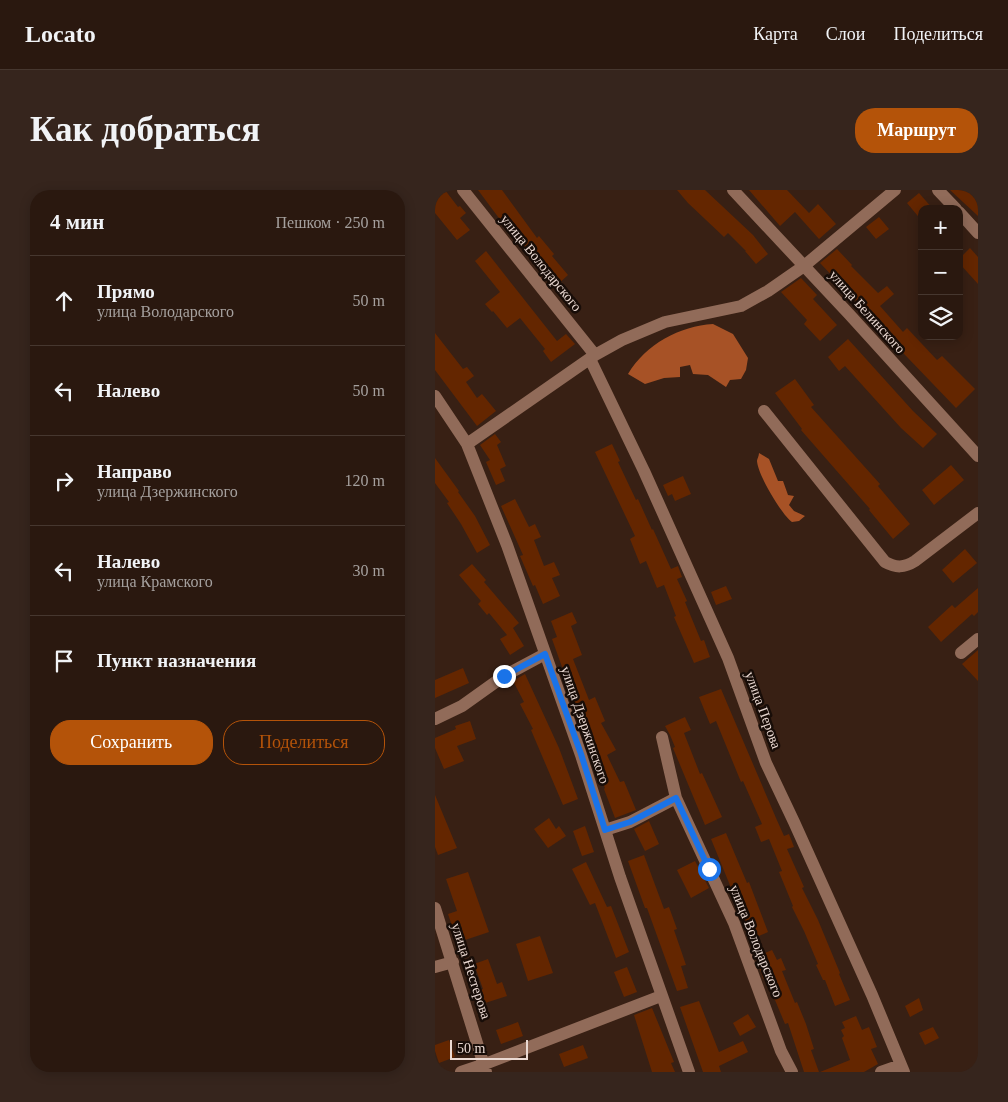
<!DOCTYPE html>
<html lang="ru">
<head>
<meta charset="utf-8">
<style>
	body { margin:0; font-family:"Times New Roman",serif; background:#36251d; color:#f1f3f6 }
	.controls { position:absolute; right:15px; top:15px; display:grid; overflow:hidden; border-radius:10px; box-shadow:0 2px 12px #0003 }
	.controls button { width:45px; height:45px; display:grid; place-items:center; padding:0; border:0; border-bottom:1px solid #46372f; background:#2a180f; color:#f1f3f6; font:25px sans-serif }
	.scale { position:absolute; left:15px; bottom:12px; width:78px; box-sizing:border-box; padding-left:5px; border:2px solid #ead9d2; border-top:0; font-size:14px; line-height:18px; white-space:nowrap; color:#ead9d2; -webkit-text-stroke:4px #180d08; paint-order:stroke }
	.stop { position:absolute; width:15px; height:15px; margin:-11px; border:4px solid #1a73e8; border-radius:50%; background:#fff }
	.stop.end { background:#1a73e8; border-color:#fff; box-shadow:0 1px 5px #0008 }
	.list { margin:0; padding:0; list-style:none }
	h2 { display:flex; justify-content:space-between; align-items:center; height:65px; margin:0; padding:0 20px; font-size:21px }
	h2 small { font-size:16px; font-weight:400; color:#a5a09e }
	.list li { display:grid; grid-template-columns:32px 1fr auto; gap:15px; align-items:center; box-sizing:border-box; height:90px; padding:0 20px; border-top:1px solid #46372f }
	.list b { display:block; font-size:19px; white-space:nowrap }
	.list p { margin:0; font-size:16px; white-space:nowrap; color:#a5a09e }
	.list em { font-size:16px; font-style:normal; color:#a5a09e }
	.actions { display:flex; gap:10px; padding:15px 20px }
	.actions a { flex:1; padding:11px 0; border:1px solid #b45309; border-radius:20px; text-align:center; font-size:18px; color:#b45309 }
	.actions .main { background:#b45309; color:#fff }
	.icon { flex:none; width:28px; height:28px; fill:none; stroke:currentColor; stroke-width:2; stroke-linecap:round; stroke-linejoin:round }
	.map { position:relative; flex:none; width:543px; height:882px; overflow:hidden; border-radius:20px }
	header { display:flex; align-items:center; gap:30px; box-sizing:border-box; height:70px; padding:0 25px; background:#2a180f; border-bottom:1px solid #46372f }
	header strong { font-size:24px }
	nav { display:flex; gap:28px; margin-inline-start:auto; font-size:18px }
	.intro { display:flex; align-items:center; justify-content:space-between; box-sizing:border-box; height:120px; padding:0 30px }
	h1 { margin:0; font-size:35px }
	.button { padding:12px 22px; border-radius:20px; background:#b45309; color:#fff; font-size:18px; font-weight:700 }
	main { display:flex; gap:30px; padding:0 30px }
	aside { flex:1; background:#2a180f; border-radius:20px; box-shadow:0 2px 12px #0003 }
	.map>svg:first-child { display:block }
	.water { fill:#a75226 }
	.building { fill:#642600 }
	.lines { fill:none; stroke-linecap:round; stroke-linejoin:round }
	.minor { stroke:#916b59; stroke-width:12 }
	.route { stroke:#1a73e8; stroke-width:6 }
	.labels { text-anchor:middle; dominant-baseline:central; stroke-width:5; stroke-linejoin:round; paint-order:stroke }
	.street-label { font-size:14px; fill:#ead9d2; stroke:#180d08 }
</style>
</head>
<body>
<header>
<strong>Locato</strong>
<nav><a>Карта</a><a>Слои</a><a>Поделиться</a></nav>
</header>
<div class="intro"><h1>Как добраться</h1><a class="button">Маршрут</a></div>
<main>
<aside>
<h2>4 мин<small>Пешком · 250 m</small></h2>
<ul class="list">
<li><svg class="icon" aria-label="ahead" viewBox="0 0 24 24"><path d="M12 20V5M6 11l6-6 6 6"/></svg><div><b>Прямо</b><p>улица Володарского</p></div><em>50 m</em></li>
<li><svg class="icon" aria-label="left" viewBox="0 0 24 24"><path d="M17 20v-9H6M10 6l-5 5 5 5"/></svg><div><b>Налево</b></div><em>50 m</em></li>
<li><svg class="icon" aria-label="right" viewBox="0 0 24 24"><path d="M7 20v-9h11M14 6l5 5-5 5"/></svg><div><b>Направо</b><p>улица Дзержинского</p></div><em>120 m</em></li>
<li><svg class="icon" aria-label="left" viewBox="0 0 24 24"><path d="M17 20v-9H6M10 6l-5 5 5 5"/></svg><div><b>Налево</b><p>улица Крамского</p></div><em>30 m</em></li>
<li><svg class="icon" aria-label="arrive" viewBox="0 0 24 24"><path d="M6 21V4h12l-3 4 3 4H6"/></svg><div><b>Пункт назначения</b></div></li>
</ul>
<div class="actions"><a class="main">Сохранить</a><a>Поделиться</a></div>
</aside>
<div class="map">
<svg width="543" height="882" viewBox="0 0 543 882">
	<rect width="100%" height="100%" fill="#382014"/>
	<!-- water -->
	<path class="water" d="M278,134L298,144L313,168L311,180L306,189L295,190L291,197L273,185L258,184L255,175L245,177V187L229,188L210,194L193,184C211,154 245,136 278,134Z
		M324,263L334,269L343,291H348L353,305L359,306L354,315L359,321L370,326L364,331L357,332C346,324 323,285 322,271C322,269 324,266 324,263Z"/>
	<!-- building -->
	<path class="building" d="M0,0H10L23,17L25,16L31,23L25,28L35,40L22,50L0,23Z
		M43,0H67L102,48L104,46L119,64L117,66L133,85L120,97L81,51Z
		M242,0H270L318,45L333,64L321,74L310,61H311L293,43L289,47L253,13Z
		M314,0H352L374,23L383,14L401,34L384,49L360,22L345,36Z
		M515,0H543V26Z
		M484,3L498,19H487V31L472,13Z
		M444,27L454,39L441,49L431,37Z
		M535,58L543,67V94L524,73V69Z
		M402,59L417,75L416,76L443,103L452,96L459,104L445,116L468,142L472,138L502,170L507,166L540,199L521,218L448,142L427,117L385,73Z
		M51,61L122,151L131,144L140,154L116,172L108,161L110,159L85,128L72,138L58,121L57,122L50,114L65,102L40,71Z
		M366,88L382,105L378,109L402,135L385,151L369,134L372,130L346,102Z
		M0,143L28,179L32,177L39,186L31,192L42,208L47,204L61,221L42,236L0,180Z
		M413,149L478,221L502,244L488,258L466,238L410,176L404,181L393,167Z
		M360,189L379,215L376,217L445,294L443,296L475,334L458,349L434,320L435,319L366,240L367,239L340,203Z
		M60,244L66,252L62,255L71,276L65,279L70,291L61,295L51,272L55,270L45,255Z
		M177,254L185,271L183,272L201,310L203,309L217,340L218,339L236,379L243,376L247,387L242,389L252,411L250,412L266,451L269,450L275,467L259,473L239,427L241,426L229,395L222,398L211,371L205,374L195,349L200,346L160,262Z
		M0,268L24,301L23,302L40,326L55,355L42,363L26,334L12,313L14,312L0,293Z
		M516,275L529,290L499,315L487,300Z
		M248,286L256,304L240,311L237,304L233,306L228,295Z
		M80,309L94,337L100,334L106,347L99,350L109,376L119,372L125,385L117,388L125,406L108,414L100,395L98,396L85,366L88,365L66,316Z
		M530,359L542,373L518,393L507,380Z
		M37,374L51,390L49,392L84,433L78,438L89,456L75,465L65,449L72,445L54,423L52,425L43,414L46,411L24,385Z
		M291,396L297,409L281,415L276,402Z
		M543,398V422L539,426L537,424L506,452L493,437L517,415L520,418Z
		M137,422L142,433L136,436L147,465L138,469L154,510L160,507L170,531L166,533L181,560L172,565L185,592L189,591L201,620L180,628L169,599L170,598L161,579L165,577L150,551L154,549L139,516H141L117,449L122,447L116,431Z
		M543,460V491L527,474Z
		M28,478L34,493L0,508V490Z
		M90,484L124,558L143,609L128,615L96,540L98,539L85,514L89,512L78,491Z
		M286,499L341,628L349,646L354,644L359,657L352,659L369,697L367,698L383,730L405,783L404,784L415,810L400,816L390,790H388L381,775L383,774L369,741L357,717L358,716L344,682L347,681L334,649L326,652L320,637L327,634L308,591L306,592L281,531L275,534L264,507Z
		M250,527L256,540L249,543L265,584L267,583L287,627L270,635L238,558L240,557L235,545L230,536Z
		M35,531L41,549L22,556L29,571L9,579L0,558V548L21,539L20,536Z
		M0,605L22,658L3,665L0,657Z
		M114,628L121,639L124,636L131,646L113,658L99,639Z
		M214,631L224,654L210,661L199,639Z
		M150,636L159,662L147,666L138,641Z
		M291,643L312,693L314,692L333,742L317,749L276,649Z
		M209,665L229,719L234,717L242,739L239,740L251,775L246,776L253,798L242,801L212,718H210L193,671Z
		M260,671L274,698L256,708L242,680Z
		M151,672L172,717L176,716L194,762L181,768L160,713L155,715L137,679Z
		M33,682L54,742L30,750L25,733L17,736L13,724L22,721L11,689Z
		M105,746L118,783L93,791L81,754Z
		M337,760L342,770L346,768L351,780L347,781L360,813L362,812L371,834L379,859L376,860L384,882H369L353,833L350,834L340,810H339L330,788L328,789L325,779L330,777L325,765Z
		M53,769L62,794L67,792L72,806L47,814L43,801L48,799L39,774Z
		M192,777L202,802L189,807L179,782Z
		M484,808L488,820L475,827L470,816Z
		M264,811L284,862L308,851L313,862L284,876L286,882H268L245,817Z
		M217,818L239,872L236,873L240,882H217L199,825Z
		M313,824L321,837L305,846L298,833Z
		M421,826L427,840L434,837L442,857L436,859L443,874L429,882H385L415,870L407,848L409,846L406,840L410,838L407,832Z
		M83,832L88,846L66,854L61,840Z
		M498,837L504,848L490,855L484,843Z
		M14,850L20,867L4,873L0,861V855Z
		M148,855L153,868L129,877L124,864Z"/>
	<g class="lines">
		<!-- minor -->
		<path class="minor" d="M28,0L160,165
			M298,0L414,124L543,266
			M503,0L521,19
			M524,22L543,43
			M155,169L209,281L293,468L331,573L359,632L437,805L469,882
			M0,206L32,254L72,355L146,565L185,687L254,882
			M329,221L450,372C461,378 469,378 480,371L543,323
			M32,254L160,165L187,150L230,132L306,116L333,101L369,76L460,0
			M526,463L543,449
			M0,529L27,516L69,486L110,464
			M227,547L241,608L299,733L346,861L357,882
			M170,640L195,632L241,608
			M0,718L51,882
			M0,777L18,772
			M26,882L50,874L226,806
			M446,882L466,875"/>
	</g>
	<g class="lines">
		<!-- route -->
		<path class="route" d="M69,486L110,464L146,564L170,640L195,632L241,608L274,679"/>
	</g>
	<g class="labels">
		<!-- street labels -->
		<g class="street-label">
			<text transform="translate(106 73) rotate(51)">улица Володарского</text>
			<text transform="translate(432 122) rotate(48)">улица Белинского</text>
			<text transform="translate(328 520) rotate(70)">улица Перова</text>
			<text transform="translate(150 535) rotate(71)">улица Дзержинского</text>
			<text transform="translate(321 751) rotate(68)">улица Володарского</text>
			<text transform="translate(36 781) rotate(72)">улица Нестерова</text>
		</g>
	</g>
</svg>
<div class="controls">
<button>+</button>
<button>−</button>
<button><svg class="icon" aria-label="layers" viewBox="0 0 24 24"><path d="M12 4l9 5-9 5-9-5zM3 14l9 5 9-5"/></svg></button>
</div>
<div class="scale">50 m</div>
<div class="stop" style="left:274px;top:679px"></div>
<div class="stop end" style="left:69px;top:486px"></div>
</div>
</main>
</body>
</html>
